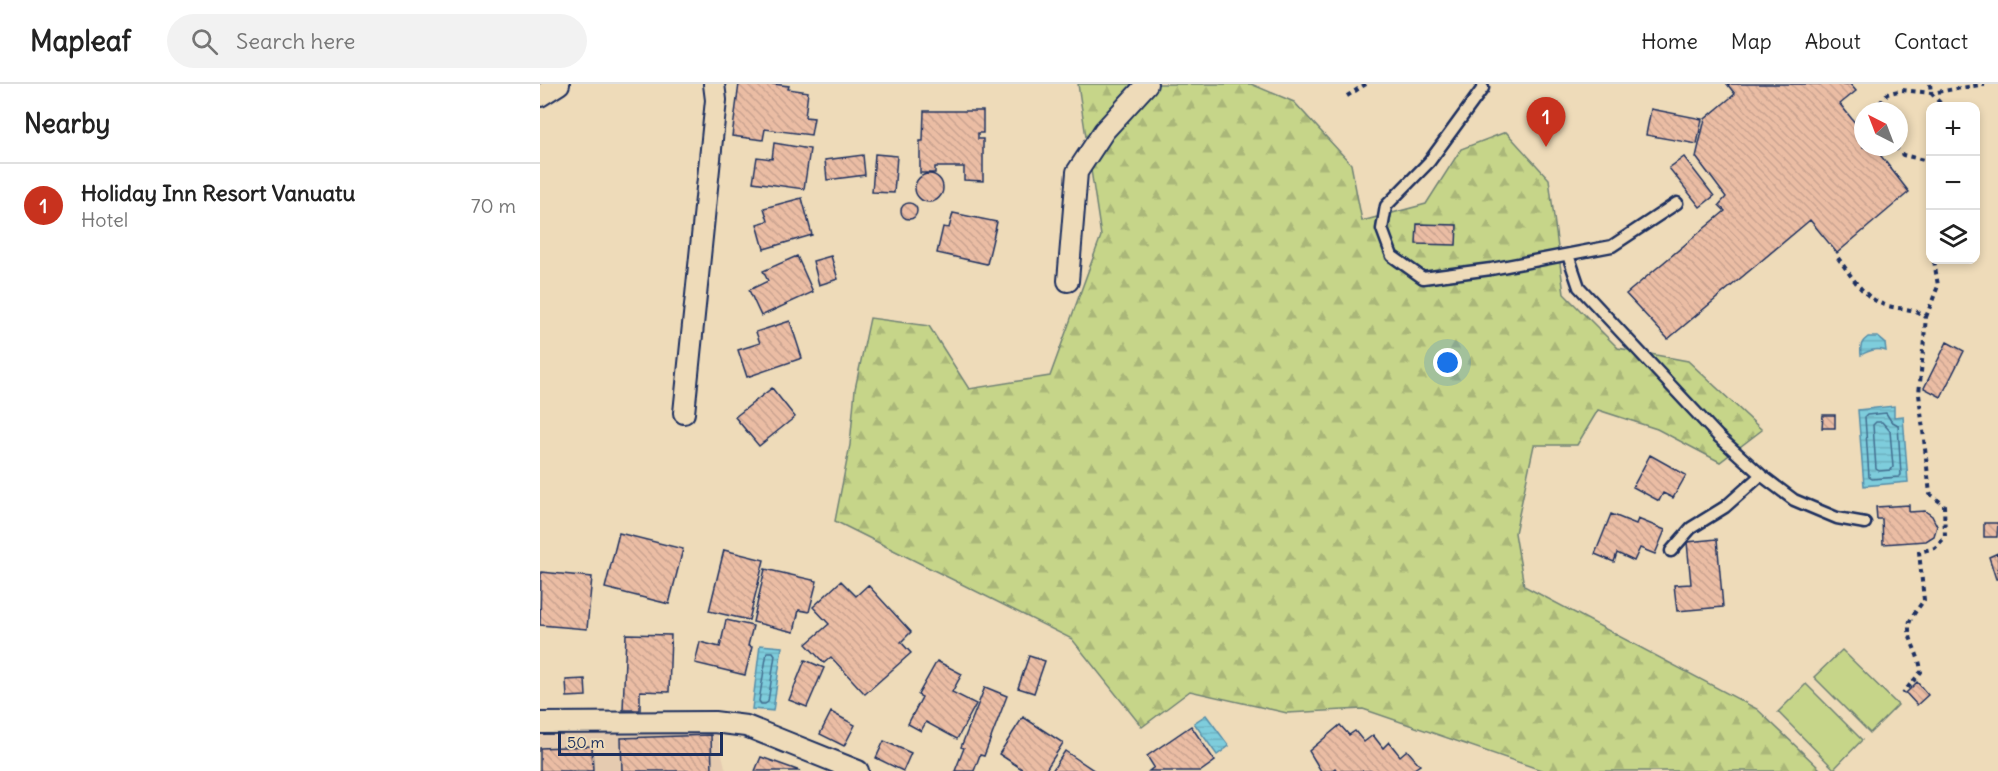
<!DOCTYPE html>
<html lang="en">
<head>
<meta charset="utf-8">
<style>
	body { margin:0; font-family:Delius,sans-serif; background:#f2f2f2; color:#222 }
	.controls { position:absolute; right:18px; top:18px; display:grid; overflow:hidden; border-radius:12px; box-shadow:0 3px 9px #0003 }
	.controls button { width:54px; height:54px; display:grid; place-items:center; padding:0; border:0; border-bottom:2px solid #e0e0e0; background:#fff; color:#222; font:30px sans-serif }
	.compass { position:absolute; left:1314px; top:18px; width:54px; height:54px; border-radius:50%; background:#fff; box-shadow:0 3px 9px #0003; rotate:318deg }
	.scale { position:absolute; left:18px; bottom:15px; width:165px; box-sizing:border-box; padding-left:6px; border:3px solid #1b2f5e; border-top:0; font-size:16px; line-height:21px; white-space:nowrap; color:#1b2f5e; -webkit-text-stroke:4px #eedbb9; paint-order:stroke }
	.you { position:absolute; left:908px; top:279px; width:21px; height:21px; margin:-15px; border:4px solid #fff; border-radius:50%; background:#1a73e8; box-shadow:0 0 0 9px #1a73e833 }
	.badge { display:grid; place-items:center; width:39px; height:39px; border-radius:50%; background:#c8321e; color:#fff; font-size:20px; font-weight:700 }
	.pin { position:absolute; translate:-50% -50px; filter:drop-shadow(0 2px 3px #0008) }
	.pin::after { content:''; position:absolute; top:32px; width:21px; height:18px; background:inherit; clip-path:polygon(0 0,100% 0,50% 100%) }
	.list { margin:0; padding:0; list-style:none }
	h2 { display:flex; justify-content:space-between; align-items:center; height:78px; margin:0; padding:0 24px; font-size:26px }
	h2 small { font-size:20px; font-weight:400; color:#767676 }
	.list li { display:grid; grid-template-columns:39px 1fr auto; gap:18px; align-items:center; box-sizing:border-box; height:84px; padding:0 24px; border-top:2px solid #e0e0e0 }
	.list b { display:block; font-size:22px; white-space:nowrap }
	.list p { margin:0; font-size:20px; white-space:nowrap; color:#767676 }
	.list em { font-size:20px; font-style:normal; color:#767676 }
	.icon { flex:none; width:33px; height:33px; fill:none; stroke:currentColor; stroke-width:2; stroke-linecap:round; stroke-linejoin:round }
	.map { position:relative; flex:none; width:1458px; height:687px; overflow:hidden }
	header { display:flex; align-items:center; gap:36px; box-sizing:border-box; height:84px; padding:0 30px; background:#fff; border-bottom:2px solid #e0e0e0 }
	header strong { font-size:28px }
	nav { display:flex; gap:33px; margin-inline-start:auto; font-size:21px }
	.search { width:420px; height:54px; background:#f2f2f2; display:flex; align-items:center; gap:15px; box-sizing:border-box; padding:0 21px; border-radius:33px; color:#767676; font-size:22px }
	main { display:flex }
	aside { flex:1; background:#fff }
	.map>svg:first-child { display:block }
	.built { fill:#e5cbb0 }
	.forest { fill:url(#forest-firs); stroke:#708274; stroke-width:1.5 }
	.pitch { fill:#c6d589; stroke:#708274; stroke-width:1.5 }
	.water { fill:url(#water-rules); stroke:#568eaa; stroke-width:1.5 }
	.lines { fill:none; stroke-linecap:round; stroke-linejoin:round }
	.shore { stroke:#436e90; stroke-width:1.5 }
	.building { fill:url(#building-back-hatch); stroke:#1b2f5e; stroke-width:1.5 }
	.service-casing { stroke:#1b2f5e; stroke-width:15 }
	.minor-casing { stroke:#1b2f5e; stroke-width:24 }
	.path { stroke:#1b2f5e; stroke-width:4; stroke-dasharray:4.5 4.5; stroke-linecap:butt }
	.service { stroke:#eedbb9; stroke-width:10 }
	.minor { stroke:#eedbb9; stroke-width:20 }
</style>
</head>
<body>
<header>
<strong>Mapleaf</strong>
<div class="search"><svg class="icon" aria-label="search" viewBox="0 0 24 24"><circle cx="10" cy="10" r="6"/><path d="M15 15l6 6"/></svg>Search here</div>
<nav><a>Home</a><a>Map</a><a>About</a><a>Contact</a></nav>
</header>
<main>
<aside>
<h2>Nearby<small></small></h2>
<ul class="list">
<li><span class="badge">1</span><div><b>Holiday Inn Resort Vanuatu</b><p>Hotel</p></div><em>70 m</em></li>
</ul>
</aside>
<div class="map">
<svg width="1458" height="687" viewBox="0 0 1458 687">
	<defs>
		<pattern id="forest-firs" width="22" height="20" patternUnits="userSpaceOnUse" patternTransform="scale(1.5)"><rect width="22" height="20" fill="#c6d589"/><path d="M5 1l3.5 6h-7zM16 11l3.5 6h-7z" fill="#aab779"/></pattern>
		<pattern id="water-rules" width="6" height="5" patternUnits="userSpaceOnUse" patternTransform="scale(1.5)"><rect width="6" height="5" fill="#7ecddc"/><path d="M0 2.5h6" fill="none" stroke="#6cb0bf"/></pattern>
		<pattern id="building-back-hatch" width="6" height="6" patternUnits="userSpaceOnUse" patternTransform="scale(1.5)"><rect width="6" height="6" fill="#ebbda4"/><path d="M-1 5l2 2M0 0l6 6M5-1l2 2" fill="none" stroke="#c9a390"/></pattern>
	</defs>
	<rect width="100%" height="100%" fill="#eedbb9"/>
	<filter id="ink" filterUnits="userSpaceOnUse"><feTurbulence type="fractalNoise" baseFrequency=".0167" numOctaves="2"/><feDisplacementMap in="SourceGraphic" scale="12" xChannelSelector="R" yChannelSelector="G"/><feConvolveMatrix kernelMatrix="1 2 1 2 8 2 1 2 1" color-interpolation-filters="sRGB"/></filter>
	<g filter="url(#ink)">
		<!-- built -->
		<path class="built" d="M174,638L186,687H0V639Z"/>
		<!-- forest -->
		<path class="forest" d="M538,0H711L754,18L811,80L822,137L886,120L921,65L966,48L1009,95L1024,210L1078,264L1148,277L1222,346L1180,378L1117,345L1058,326L1037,361H994L975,449L984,502L1217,625L1282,687H1004L823,625L747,629L650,607L602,643L532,555L295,437L310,361L315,305L330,234L389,242L429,305L510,292L561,152Z"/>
		<!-- pitch -->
		<path class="pitch" d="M1302,566L1358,621L1330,649L1274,593Z
			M1266,600L1322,656L1294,685L1238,628Z"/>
		<!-- water -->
		<path class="water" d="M1328,253H1338L1345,259L1346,267C1336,264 1330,266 1321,271C1320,262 1321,258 1328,253Z
			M1354,322V333L1363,332L1368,398L1324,402L1318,326Z
			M220,561L242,563L233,627L212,625Z
			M666,631L689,662L677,671L654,639Z"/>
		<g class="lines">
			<!-- shore -->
			<path class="shore" d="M1346,329L1351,337L1358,341L1361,391L1359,393L1332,395L1329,393L1325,333L1327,331Z
				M1336,338H1342L1350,347L1353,383L1351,386L1339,387L1336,385L1333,341Z
				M227,568H233L235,571L228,618L225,620H221L219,617Z"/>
		</g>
		<!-- building -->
		<path class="building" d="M199,0H233L249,2L248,5L268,8L265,33L274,34L271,51L225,45L223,56L192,52Z
			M1187,0H1310L1316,7L1300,20L1323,49V63H1334L1369,108L1297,169L1270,136L1128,255L1086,210L1185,127L1179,121L1186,113L1156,73L1165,35L1195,10Z
			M1111,25L1162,35L1157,60L1106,51Z
			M384,27H443V49H438V55H443V97L424,96V83H395V89H380V57H383Z
			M234,59L270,65L264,105L213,98L217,73L232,75Z
			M335,70L357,72L354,109L332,108Z
			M323,71L325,91L287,96L285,76Z
			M1144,73L1174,112L1160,123L1129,84Z
			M375 104a14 14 0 1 1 28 0a14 14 0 1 1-28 0Z
			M262,114L272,151L224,165L217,140L228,137L224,124Z
			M361 127a8 8 0 1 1 16 0a8 8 0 1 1-16 0Z
			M413,129L457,138L447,180L397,169L403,143L409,144Z
			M877,140L917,141L916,161L876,160Z
			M257,172L273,208L221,232L209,206L228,197L223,187Z
			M291,172L298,195L279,201L273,177Z
			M250,237L262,274L207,293L198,266L220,259L216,248Z
			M1407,258L1424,267L1401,313L1384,304Z
			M232,304L255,333L219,362L195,333Z
			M1283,331H1295V344H1282Z
			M1110,371L1146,391L1133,414L1123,409L1119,417L1093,403Z
			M1369,421V428L1385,427L1392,432L1397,442L1394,452L1386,457L1343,460L1342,435H1337L1336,423Z
			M1071,430L1096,440L1098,435L1125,446L1115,470L1100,464L1094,477L1077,469L1074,478L1055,470Z
			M1444,439H1458L1457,453H1444Z
			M79,449L143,465L129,520L65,504Z
			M1177,455L1183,523L1137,527L1134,501L1151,500L1147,458Z
			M184,466L224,476L209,536L169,527Z
			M1458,469V495H1456L1449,473Z
			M225,485L277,497L269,528L259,526L254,548L213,538Z
			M1,488L52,493L47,545L0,541Z
			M301,497L316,512L328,501L371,548L361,558L371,569L325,610L291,573L284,579L266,560L289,540L273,523Z
			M186,536L213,542L208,562L212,563L205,591L155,579L160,558L180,563Z
			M86,550L131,551L129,608L100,607V626H83Z
			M489,572L505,577L494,609L478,604Z
			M265,576L284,584L267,623L249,616Z
			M397,577L422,590L412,608L436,620L417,655L386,638L381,647L368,640L382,613L378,611Z
			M45,595L46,612L27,613L26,596Z
			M1377,598L1388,611L1377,621L1366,609Z
			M445,603L467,612L444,672L440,671L434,687H415L424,664L421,663Z
			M291,628L315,641L304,662L280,650Z
			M483,633L523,659L505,687H485L459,670Z
			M800,641L809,651L815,647L824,658L833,651L843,664L849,658L860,672L867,666L880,681L874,685L876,687H797L795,684L791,687H781L769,667Z
			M651,642L675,677L661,687H609L614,683L607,672Z
			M171,651L172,687H82L81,654Z
			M344,657L371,669L363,687L336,674Z
			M52,662L53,687H0V664Z
			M525,667L555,687H512Z
			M221,673L260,687H215Z"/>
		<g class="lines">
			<!-- service casing -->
			<g class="service-casing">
				<path id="service" d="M943,4L889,78L846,122L842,145L852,172L883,194L951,185L1072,162L1137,119
					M1028,171L1039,203L1178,352L1221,391L1254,416L1297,434L1325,439
					M1131,467L1151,444L1185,423L1221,391"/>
			</g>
			<!-- minor casing -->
			<g class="minor-casing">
				<path id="minor" d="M0,12L19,0
					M528,197L537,88L564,47L607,0
					M144,329L176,16L174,0
					M0,639L174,638L206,642L318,687"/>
			</g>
			<!-- path -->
			<path class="path" d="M1390,0L1391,9L1403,22
				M807,12L826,0
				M1337,27V23L1347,10L1362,6L1391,9L1445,0
				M1355,63L1363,71L1388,77L1390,85
				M1298,174C1311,191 1323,214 1345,221C1360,226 1373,223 1386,233L1379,310L1390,410L1404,421L1405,453L1395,464L1379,468L1384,516C1380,522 1373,530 1370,537C1365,554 1380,569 1381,588L1363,609
				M1386,233L1398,202L1394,176"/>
			<!-- service -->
			<use href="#service" class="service"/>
			<!-- minor -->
			<use href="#minor" class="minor"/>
		</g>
	</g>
</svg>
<div class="controls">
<button>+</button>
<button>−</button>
<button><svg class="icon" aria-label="layers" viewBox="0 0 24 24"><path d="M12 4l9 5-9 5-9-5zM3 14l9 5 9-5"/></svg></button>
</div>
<svg class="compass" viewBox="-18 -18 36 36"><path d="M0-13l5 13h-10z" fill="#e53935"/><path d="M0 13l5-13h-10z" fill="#767676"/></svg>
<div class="scale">50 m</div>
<div class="you"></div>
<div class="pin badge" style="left:1006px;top:63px">1</div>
</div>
</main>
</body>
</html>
